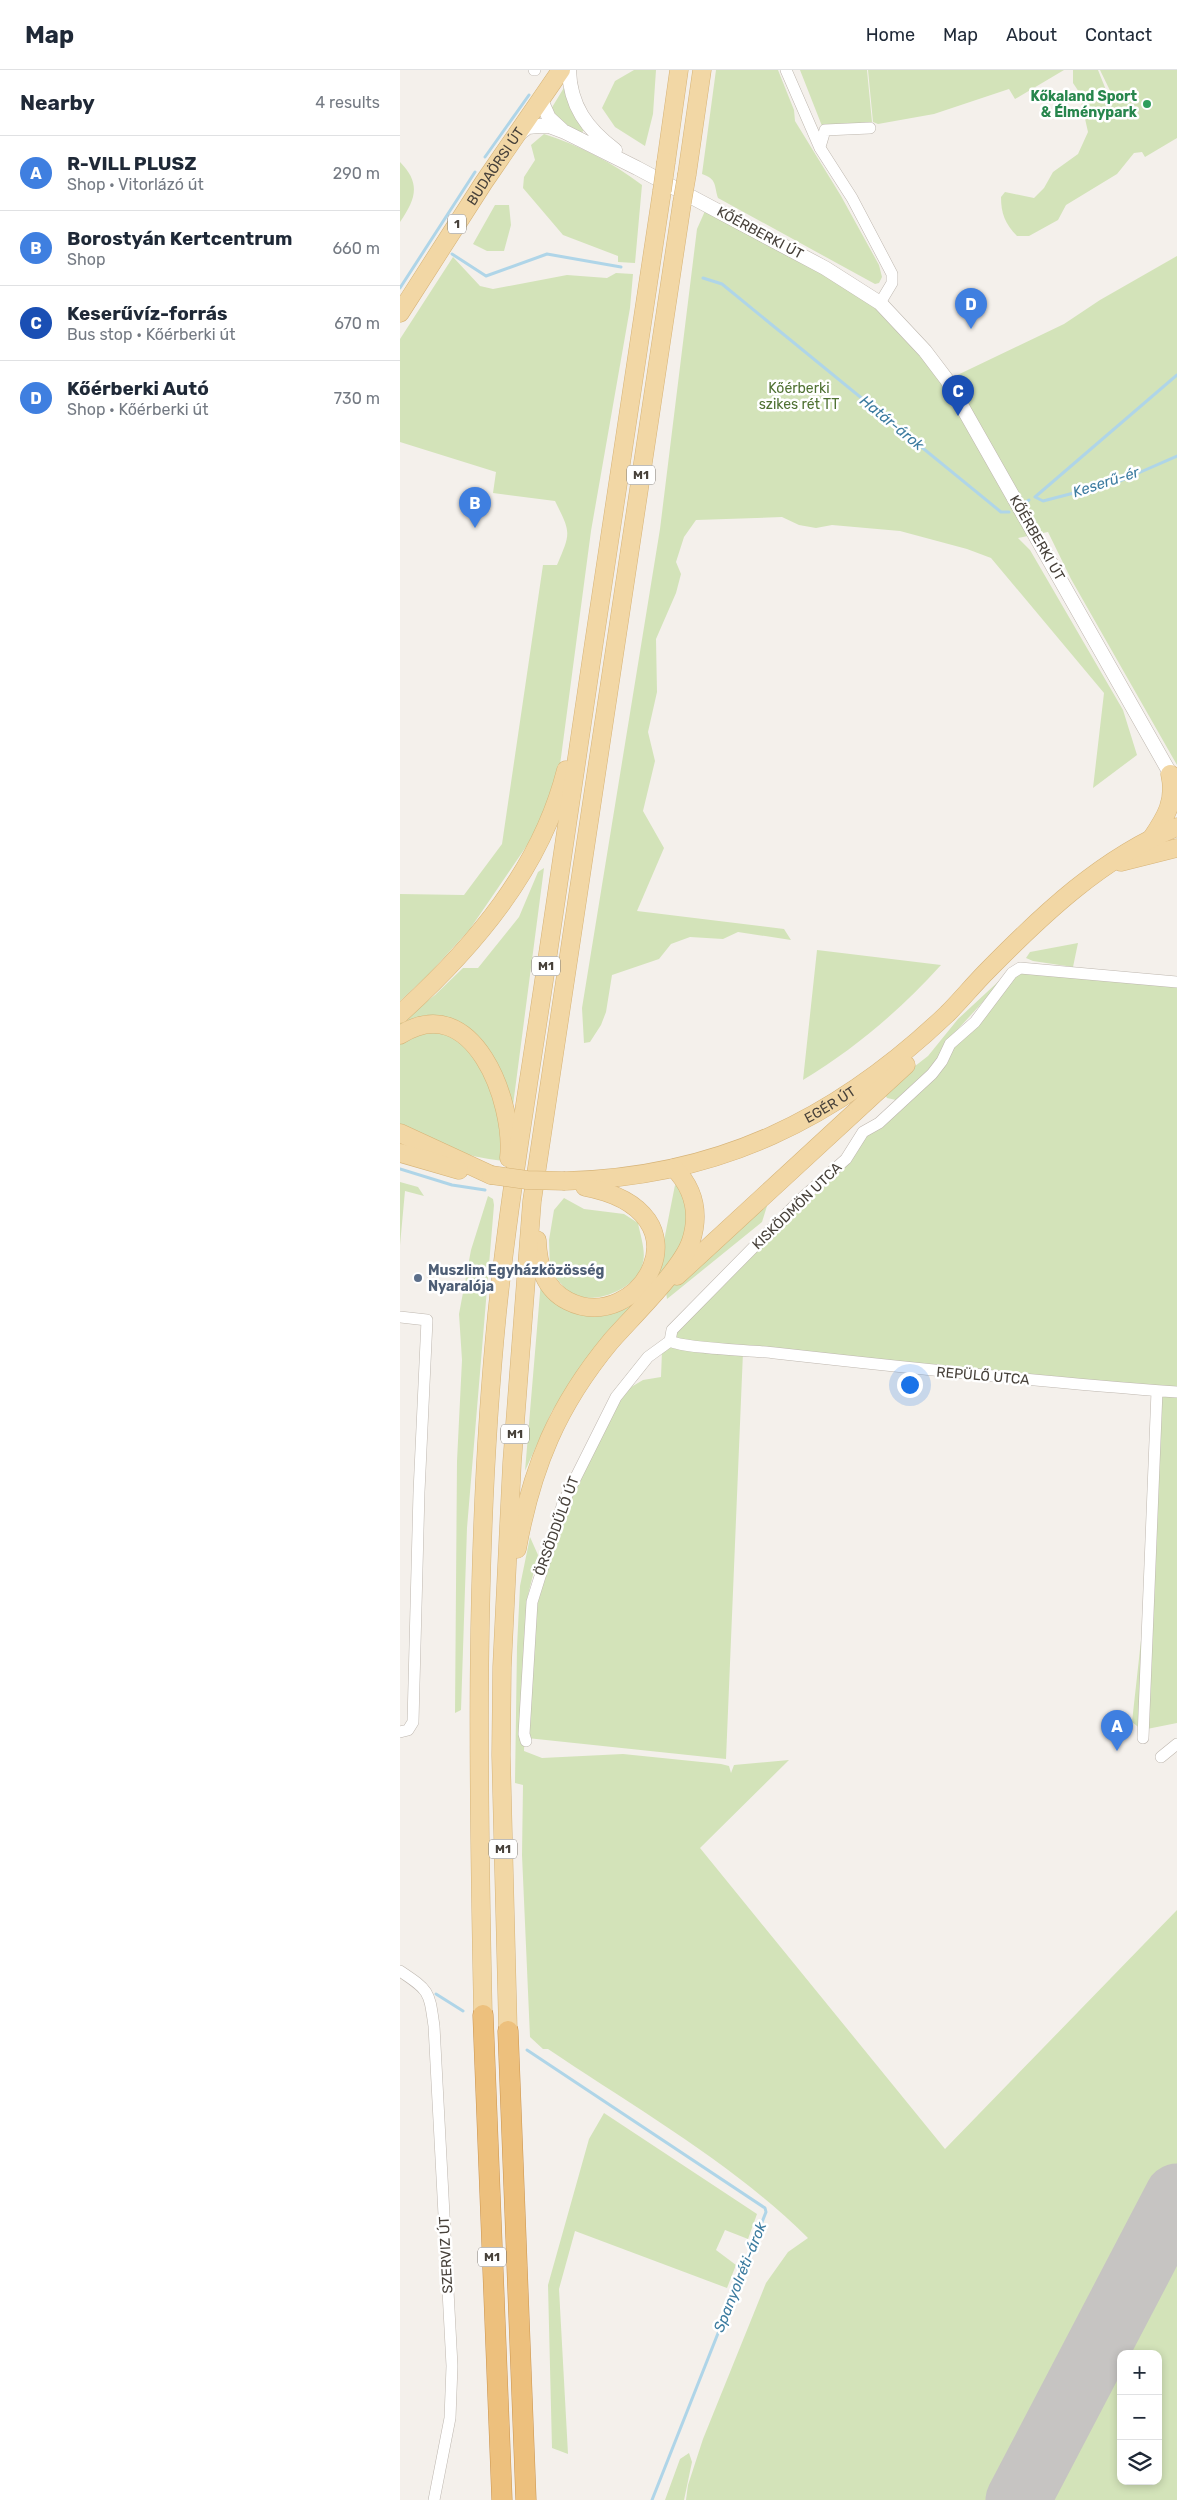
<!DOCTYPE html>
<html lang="en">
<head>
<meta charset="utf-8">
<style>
	body { margin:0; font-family:Rubik,sans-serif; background:#f2f2f3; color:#1f2937 }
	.controls { position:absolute; right:15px; bottom:15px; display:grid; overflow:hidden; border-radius:10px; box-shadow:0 2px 8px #0003 }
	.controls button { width:45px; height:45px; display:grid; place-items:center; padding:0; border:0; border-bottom:1px solid #e0e1e3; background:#fff; color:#1f2937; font:25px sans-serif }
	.you { position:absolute; left:509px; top:1314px; width:18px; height:18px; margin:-12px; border:4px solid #fff; border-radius:50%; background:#1a73e8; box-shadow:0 0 0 8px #1a73e833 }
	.badge { display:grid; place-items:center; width:32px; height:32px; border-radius:50%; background:#e04335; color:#fff; font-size:16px; font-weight:700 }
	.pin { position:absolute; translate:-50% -41px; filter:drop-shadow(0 1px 2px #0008) }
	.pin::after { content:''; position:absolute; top:26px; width:18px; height:15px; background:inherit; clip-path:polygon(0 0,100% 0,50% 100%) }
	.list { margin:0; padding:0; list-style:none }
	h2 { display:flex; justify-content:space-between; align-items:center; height:65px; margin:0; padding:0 20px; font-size:21px }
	h2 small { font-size:16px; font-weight:400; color:#747a83 }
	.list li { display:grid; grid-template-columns:32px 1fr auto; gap:15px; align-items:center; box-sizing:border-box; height:75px; padding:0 20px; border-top:1px solid #e0e1e3 }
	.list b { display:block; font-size:19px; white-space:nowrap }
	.list p { margin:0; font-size:16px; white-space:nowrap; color:#747a83 }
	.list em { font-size:16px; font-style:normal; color:#747a83 }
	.icon { flex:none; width:28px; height:28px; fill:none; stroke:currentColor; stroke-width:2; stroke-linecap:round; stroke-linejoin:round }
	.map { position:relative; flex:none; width:777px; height:2430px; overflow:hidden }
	header { display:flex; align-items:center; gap:30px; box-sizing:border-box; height:70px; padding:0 25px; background:#fff; border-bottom:1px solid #e0e1e3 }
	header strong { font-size:24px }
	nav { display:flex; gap:28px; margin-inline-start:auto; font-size:18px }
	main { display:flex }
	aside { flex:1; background:#fff }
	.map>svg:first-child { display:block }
	.green { fill:#d3e3b9; fill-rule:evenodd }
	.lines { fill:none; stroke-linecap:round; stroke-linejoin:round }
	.stream { stroke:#afd5e8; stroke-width:3 }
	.runway { stroke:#c6c4c2; stroke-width:65 }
	.minor-casing { stroke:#beb7af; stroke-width:12 }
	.tertiary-casing { stroke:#beb7af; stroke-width:15 }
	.primary-casing { stroke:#d6b377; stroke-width:19 }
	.motorway-casing { stroke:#cb944e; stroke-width:21 }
	.minor { stroke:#fff; stroke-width:11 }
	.tertiary { stroke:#fff; stroke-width:14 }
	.primary { stroke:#f2d7a5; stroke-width:18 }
	.motorway { stroke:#edc07d; stroke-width:20 }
	.primary-bridge-casing { stroke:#d6b377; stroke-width:19; stroke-linecap:butt }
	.primary-bridge { stroke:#f2d7a5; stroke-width:18 }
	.leisure-dot { fill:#2e9e5b; stroke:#fff; stroke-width:2 }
	.service-dot { fill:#5c6f8a; stroke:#fff; stroke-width:2 }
	.labels { text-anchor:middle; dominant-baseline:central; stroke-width:5; stroke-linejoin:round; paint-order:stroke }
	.shield { fill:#fff; stroke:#7e7a75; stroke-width:1 }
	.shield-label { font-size:12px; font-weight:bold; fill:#47413a }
	.leisure-label { font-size:14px; font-weight:bold; fill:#27864d; stroke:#fff; text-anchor:end }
	.street-label { font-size:14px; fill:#47413a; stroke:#fff }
	.park-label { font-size:14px; fill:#507233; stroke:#fff }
	.service-label { font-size:14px; font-weight:bold; fill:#4e5e75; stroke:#fff; text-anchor:start }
	.water-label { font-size:15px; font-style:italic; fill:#3d7ca0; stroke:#fff }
</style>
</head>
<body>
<header>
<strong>Map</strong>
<nav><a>Home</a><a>Map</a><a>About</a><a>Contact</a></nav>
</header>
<main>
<aside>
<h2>Nearby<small>4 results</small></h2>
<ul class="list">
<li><span class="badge" style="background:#3f7fe0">A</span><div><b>R-VILL PLUSZ</b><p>Shop · Vitorlázó út</p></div><em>290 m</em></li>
<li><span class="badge" style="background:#3f7fe0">B</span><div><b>Borostyán Kertcentrum</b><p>Shop</p></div><em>660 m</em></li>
<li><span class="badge" style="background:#1a4fb4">C</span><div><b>Keserűvíz-forrás</b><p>Bus stop · Kőérberki út</p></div><em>670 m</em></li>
<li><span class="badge" style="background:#3f7fe0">D</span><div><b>Kőérberki Autó</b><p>Shop · Kőérberki út</p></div><em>730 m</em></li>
</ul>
</aside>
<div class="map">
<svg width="777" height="2430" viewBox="0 0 777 2430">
	<rect width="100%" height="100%" fill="#f4f0eb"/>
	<!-- green -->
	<path class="green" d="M234,0H256L253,44L245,76L215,57L202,38L215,11Z
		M316,0H378L394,40L395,51L441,126L479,195L482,207L479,213L475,214L318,128C314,115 317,109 302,104Z
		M400,0H467L472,52L422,56Z
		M468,0H664L615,29L609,19L534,44L478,54L473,52Z
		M673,0H698L706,20L717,35L700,0H777V68L745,87L742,82L734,83L717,104L666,135L658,150L629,166H617C605,154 601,143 601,127L605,122L634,128L644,118L653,102L678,84L688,62L679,22L673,13Z
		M165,16L184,59L182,63C167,61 158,51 151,39Z
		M144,64C179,75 213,93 242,115L235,193L218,192V186L163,165L123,118L124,107L135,90L131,75Z
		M0,92C21,113 16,129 0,152Z
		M95,135H109L111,155L104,181H87L73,174Z
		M305,141L460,219L547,310L664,254L700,230L777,186V695L671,509L648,462L618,468L630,480L723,640L737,685L693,718L704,623L591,488L567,479L500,461L432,455L416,458L399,455L382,447L296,450L284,467L276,492L281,504L276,523L256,569L257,622L248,662L255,691L243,741L264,778L237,841L384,859L391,870L338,862L323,869L290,867L271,874L259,889L212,905L206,942L201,955L190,972L184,973L182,938L260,459L297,159Z
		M53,187L80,216L93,219L167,205L207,208L216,203L233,204L230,238L191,461L158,710L134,765L70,859L28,905L0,931V824L64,825L102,774L143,495H157C171,462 171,463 155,431L93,423L96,402L0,372V269Z
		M144,798L112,1043L74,963L0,957V952L35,925L63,898H78L119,847L138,802Z
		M678,873L673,897L633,891L626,888L630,882Z
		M417,880L541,895C500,940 456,978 403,1010Z
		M612,903L777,912V1653L742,1660L732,1652L749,1498L757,1321L343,1282L326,1689L127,1668L133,1529L153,1461L221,1323L243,1310L261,1307L262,1281L270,1265L452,1077L532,1004Z
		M600,910L601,912L549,969L534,995L496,1030L487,1028L483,1021L528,986L558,949Z
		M43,962L68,974L93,1020L104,1073L103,1091C65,1087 32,1075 0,1054V969L5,965Z
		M0,1112L18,1117L24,1126L5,1121L0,1175Z
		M275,1115L282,1118L289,1152L285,1169L262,1205L201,1272L152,1341L125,1401L141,1211L165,1234L220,1239L261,1186Z
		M88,1126L93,1129L94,1135L67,1458L61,1640L55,1643L57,1391L62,1290L59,1244L71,1180Z
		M164,1128L184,1139L224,1144L238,1153C240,1164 246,1181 243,1192C238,1219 193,1237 171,1223C163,1218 156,1207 150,1200L149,1170L154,1140Z
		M363,1134L367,1136L362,1152L267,1229L266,1222Z
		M130,1467L138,1485L127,1529L124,1681L142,1688L223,1684L321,1694L329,1696L331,1703L334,1695L389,1690L300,1778L545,2079L777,1840V2430H286L288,2415L303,2369L366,2213L388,2182L408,2168C334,2094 234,2037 148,1979H143L130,1967L122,1785L123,1715L115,1713L117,1577L120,1516ZM721,2284H758V2411H721Z
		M204,2043L357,2144L348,2169L325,2160L316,2180L336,2195L327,2218L175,2161L159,2219L168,2384L152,2378L148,2215L189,2069Z
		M289,2383L292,2392L284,2430H265L280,2389Z"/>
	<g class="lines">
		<!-- stream -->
		<path class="stream" d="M85,87L129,25
			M52,184L86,206L147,184L221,197
			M303,208L322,214L601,442H609
			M0,218L75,102
			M777,305L635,427L643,431L720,411L777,386
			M626,432L629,430
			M0,1099L52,1115L85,1120
			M36,1924L63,1941
			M127,1980L365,2138L366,2142L252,2430"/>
		<!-- runway -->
		<path class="runway" d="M618,2430L777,2126"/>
		<!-- minor casing -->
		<g class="minor-casing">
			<path id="minor" d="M134,0H135
				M386,0L420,78L452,128L492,204V213L480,233
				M420,77L425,60L470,58
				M0,1247L27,1250L19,1422L13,1652L8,1660L0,1662
				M270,1271L272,1260L402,1128L446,1089L463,1062L479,1053L532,1004L542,991L550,974L575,952L612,903L620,898L777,912
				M270,1271C286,1279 352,1280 375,1283C509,1298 642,1312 777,1322
				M743,1668L757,1321
				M126,1671L124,1664L132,1532L163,1433L216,1327L248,1287L270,1271
				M761,1687L777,1674
				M0,1901C30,1921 29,1921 34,1956L52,2296L50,2348L34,2430"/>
		</g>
		<!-- tertiary casing -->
		<g class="tertiary-casing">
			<path id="tertiary" d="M169,0C170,36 187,59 215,80
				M141,30L149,48L162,60
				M116,66L128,57L138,56H149L165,62L237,98L425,198L480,233L525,281L547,310L775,712"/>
		</g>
		<!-- primary casing -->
		<g class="primary-casing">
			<g id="primary">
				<path d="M266,92L279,0"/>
				<path d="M287,104L302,0"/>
				<path id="s1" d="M0,243L84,112L161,0"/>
				<path d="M751,769C766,747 776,731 770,704"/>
				<path d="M721,792L777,778"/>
				<path d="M0,944C74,877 141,799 166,700"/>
				<path d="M0,965C73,918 115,1033 109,1088"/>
				<path d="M0,1063L91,1105"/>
				<path d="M0,1083L59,1100"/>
				<path id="s2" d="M165,1111C318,1107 437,1049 547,944C561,930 574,914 588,900C643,844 703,787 777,757"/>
				<path d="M137,1170C138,1195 144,1219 168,1231C238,1267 316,1142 185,1117"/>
				<path d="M277,1206L506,995"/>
				<path d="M117,1479C132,1397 157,1336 211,1271C232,1247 282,1199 291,1171C300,1143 294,1119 274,1098"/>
				<path d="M83,1945C78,1711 74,1477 97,1244C109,1128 129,1012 146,897C183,638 224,380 262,121"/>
				<path d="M108,1961L101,1685L102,1597L112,1393L132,1131L282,133"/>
			</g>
		</g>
		<!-- motorway casing -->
		<g class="motorway-casing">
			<path id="motorway" d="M83,1945L102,2430
				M108,1961L126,2430"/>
		</g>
		<!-- minor -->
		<use href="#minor" class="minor"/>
		<!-- tertiary -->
		<use href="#tertiary" class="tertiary"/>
		<!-- primary -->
		<use href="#primary" class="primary"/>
		<!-- motorway -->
		<use href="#motorway" class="motorway"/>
		<!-- primary-bridge casing -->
		<g class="primary-bridge-casing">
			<path id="primary-bridge" d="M262,121L266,92
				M282,133L287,104
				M91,1105L127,1110L165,1111"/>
		</g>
		<!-- primary-bridge -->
		<use href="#primary-bridge" class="primary-bridge"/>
	</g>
	<!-- markers -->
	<circle class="leisure-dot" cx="747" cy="34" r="5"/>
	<circle class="service-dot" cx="18" cy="1208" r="5"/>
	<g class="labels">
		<!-- shield labels -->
		<g class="shield">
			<rect x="48" y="144.5" width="18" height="19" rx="4"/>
			<rect x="227" y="395.5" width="28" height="19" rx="4"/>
			<rect x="132" y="886.5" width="28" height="19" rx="4"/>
			<rect x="101" y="1354.5" width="28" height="19" rx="4"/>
			<rect x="89" y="1769.5" width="28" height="19" rx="4"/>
			<rect x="78" y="2177.5" width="28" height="19" rx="4"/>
		</g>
		<g class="shield-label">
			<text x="57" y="154">1</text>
			<text x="241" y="405">M1</text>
			<text x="146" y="896">M1</text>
			<text x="115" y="1364">M1</text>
			<text x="103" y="1779">M1</text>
			<text x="92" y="2187">M1</text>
		</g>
		<!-- leisure labels -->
		<g class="leisure-label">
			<text x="737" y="26">Kőkaland Sport<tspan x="737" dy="16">&amp; Élménypark</tspan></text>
		</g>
		<!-- street labels -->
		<g class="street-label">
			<text stroke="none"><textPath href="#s1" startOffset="175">BUDAÖRSI ÚT</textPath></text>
			<text transform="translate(360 163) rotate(28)">KŐÉRBERKI ÚT</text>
			<text transform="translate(637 468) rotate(60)">KŐÉRBERKI ÚT</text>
			<text stroke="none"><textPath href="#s2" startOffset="279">EGÉR ÚT</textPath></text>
			<text transform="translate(397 1136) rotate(-44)">KISKÖDMÖN UTCA</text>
			<text transform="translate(583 1306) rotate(5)">REPÜLŐ UTCA</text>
			<text transform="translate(157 1456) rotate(-70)">ÖRSÖDDŰLŐ ÚT</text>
			<text transform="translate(46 2185) rotate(-93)">SZERVIZ ÚT</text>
		</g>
		<!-- park labels -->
		<g class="park-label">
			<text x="399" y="318">Kőérberki<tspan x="399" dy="16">szikes rét TT</tspan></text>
		</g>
		<!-- service labels -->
		<g class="service-label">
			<text x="28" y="1200">Muszlim Egyházközösség<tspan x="28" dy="16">Nyaralója</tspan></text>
		</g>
		<!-- water labels -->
		<g class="water-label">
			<text transform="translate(492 353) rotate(39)">Határ-árok</text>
			<text transform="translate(706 412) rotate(-18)">Keserű-ér</text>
			<text transform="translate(340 2207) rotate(-68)">Spanyolréti-árok</text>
		</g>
	</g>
</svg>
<div class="controls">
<button>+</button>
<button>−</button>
<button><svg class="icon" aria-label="layers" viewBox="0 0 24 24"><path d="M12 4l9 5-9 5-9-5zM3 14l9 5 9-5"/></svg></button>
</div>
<div class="you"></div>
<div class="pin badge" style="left:717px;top:1681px;background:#3f7fe0">A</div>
<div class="pin badge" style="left:75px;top:458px;background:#3f7fe0">B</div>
<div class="pin badge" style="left:558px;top:346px;background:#1a4fb4">C</div>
<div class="pin badge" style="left:571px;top:259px;background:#3f7fe0">D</div>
</div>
</main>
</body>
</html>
